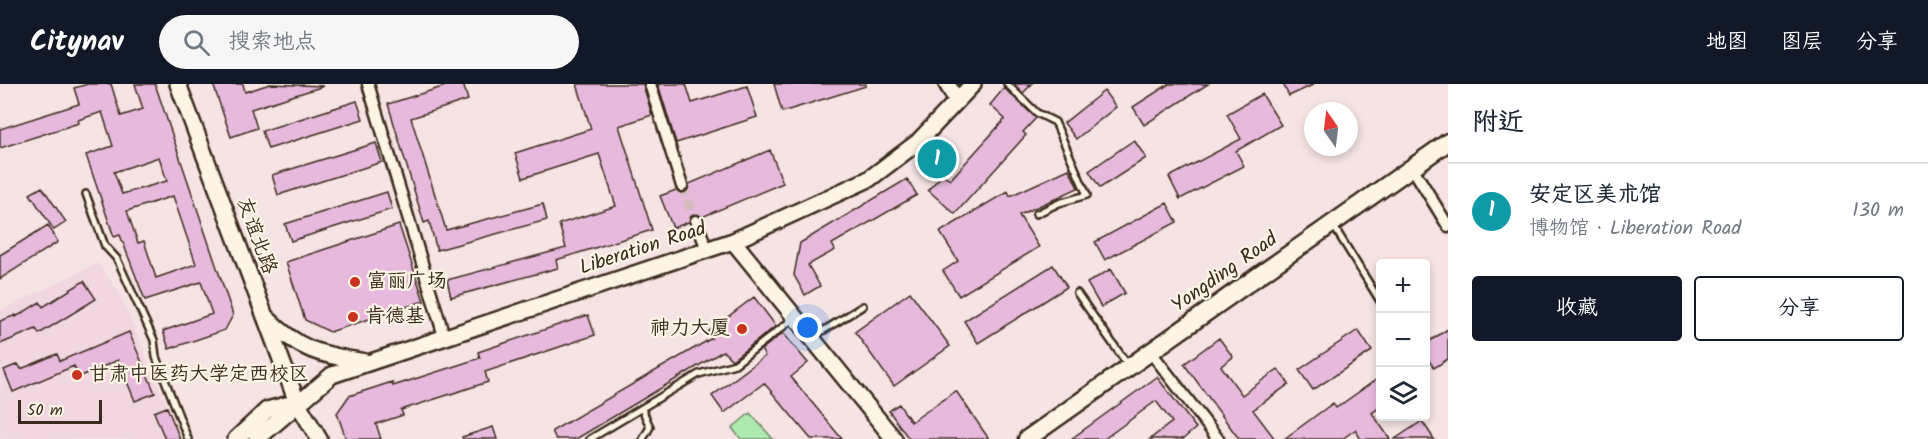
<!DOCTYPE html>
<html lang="zh">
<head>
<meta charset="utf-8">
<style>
	body { margin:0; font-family:Kalam,"LXGW WenKai TC",sans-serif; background:#f6f6f7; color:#1f2937 }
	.controls { position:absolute; right:18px; bottom:18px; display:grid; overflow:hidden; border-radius:6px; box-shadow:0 3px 9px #0003 }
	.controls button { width:54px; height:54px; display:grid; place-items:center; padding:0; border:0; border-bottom:2px solid #e0e1e3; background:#fff; color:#1f2937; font:30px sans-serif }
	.compass { position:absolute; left:1304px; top:18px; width:54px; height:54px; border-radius:50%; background:#fff; box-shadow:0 3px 9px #0003; rotate:346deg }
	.scale { position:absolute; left:18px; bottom:15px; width:84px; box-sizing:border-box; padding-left:6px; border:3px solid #3b2a1e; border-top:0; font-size:16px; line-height:21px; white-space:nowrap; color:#3b2a1e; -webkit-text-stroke:4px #fcf5e5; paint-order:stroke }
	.you { position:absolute; left:808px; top:244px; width:21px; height:21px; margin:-15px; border:4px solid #fff; border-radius:50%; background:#1a73e8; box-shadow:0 0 0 9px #1a73e833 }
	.badge { display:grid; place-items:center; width:39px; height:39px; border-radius:50%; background:#111827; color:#fff; font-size:20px; font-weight:700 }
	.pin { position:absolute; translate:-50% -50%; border:3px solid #fff; box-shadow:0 2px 6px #0006 }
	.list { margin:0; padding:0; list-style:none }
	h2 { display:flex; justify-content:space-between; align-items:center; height:78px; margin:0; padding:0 24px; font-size:26px }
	h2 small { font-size:20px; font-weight:400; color:#747a83 }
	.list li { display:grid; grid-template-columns:39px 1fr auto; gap:18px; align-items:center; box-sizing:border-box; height:96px; padding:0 24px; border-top:2px solid #e0e1e3 }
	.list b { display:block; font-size:22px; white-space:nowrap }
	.list p { margin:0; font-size:20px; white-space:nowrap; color:#747a83 }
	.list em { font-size:20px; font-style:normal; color:#747a83 }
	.actions { display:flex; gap:12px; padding:18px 24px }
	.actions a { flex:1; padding:14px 0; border:2px solid #111827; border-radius:6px; text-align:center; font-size:21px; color:#111827 }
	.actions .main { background:#111827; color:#fff }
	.icon { flex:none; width:33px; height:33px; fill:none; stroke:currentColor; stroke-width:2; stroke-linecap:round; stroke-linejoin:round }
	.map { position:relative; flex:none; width:1448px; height:355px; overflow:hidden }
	header { display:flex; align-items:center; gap:36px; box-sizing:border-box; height:84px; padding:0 30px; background:#111827; color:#fff }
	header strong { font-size:28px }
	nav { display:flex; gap:33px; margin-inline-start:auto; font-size:21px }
	.search { width:420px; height:54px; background:#f6f6f7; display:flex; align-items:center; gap:15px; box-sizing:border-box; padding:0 21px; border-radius:33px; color:#747a83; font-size:22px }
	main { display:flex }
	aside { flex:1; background:#fff }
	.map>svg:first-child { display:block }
	.built { fill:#f2d7e1 }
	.park { fill:#aeeab0; stroke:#748a67; stroke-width:1.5 }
	.building { fill:#e7badd; stroke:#3b2a1e; stroke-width:1.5; fill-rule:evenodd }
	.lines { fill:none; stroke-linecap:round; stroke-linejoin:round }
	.street-tunnel { stroke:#d1bebc; stroke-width:10; stroke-dasharray:10 5; stroke-linecap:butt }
	.lane-casing { stroke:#3b2a1e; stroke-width:10 }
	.street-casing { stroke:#3b2a1e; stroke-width:15 }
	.secondary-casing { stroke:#3b2a1e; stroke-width:20 }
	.primary-casing { stroke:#3b2a1e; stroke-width:21 }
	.lane { stroke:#fcf5e5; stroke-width:5 }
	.street { stroke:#fcf5e5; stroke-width:10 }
	.secondary { stroke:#fcf5e5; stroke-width:15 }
	.primary { stroke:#fcf5e5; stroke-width:16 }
	.poi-dot { fill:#c8321e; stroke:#fcf5e5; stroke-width:2 }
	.labels { text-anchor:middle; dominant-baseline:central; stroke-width:4.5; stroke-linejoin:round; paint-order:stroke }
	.street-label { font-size:20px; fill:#3b2a1e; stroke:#fcf5e5 }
	.poi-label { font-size:20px; fill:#3b2a1e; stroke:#fcf5e5; text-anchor:start }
</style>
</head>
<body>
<header>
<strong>Citynav</strong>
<div class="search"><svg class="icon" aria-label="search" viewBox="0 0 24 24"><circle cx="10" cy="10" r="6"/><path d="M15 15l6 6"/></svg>搜索地点</div>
<nav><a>地图</a><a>图层</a><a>分享</a></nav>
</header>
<main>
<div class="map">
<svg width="1448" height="355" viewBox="0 0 1448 355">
	<rect width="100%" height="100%" fill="#f6e3e3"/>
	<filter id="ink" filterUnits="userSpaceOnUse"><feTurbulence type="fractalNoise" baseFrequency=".0167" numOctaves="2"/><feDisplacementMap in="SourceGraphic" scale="12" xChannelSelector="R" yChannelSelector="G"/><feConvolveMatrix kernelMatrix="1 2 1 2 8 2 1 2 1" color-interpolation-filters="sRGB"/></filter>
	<g filter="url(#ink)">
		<!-- built -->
		<path class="built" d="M98,179L119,208L181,355H0V227Z"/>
		<!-- park -->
		<path class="park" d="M750,329L773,355H741L732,344Z"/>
		<!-- building -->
		<path class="building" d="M88,0H111L121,32L143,25L135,0H155L233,231L225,246L169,265L163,247L212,230L201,198L145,216L120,151L114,153L86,71L113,62L102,28L78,36L79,39L0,64V45L79,20L74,4ZM159,73L167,97L122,110L114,88ZM173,112L196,180L156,194L144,157L138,159L127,127Z
			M213,0H243L245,8L270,0L324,2L251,25L257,44L231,53Z
			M452,0H463L468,16L411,34L446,146L543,120L547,136L437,166L429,137L424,139L388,20Z
			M577,0H643L652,31L619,42L652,146L556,176L558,184L451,213L447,196L566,164L559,140L616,122L599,70L523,94L515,69L591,45Z
			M658,0H686L692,19L747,2L757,33L676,59Z
			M774,0H866V2L782,28Z
			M1014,0H1032L1023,9Z
			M1169,0H1208L1144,41L1133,23Z
			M1283,0H1315L1289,12Z
			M1004,4L1036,34L1023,48L1026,51L955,130L928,106L943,90L950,96L1005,35L990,21Z
			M1104,7L1116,23L1076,55L1064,39Z
			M1262,10L1281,41L1236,67L1244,82L1180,115L1169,93L1241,55L1227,30Z
			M357,17L363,35L268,65L262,47Z
			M1134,56L1146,74L1100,104L1089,87Z
			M376,59L382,78L278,111L272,91Z
			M770,66L783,99L702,133L693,130L689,138L673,144L660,112L676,106L685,109L689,100Z
			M1069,85L1078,104L1019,131L1039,163L959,212L943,187L958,177L940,148L1008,107L1010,112Z
			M907,95L917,111L832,160L835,166L808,181L820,202L805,211L794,191L800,159Z
			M42,103L66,138L54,146L30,110Z
			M387,108L392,125L291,157L285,140Z
			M1167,119L1177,138L1105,176L1095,158Z
			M48,141L58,158L0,195V171Z
			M399,141L424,217L330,248L305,236L286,178Z
			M1053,181L1067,203L978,259L964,237Z
			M1111,185L1125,209L1101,223L1087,199Z
			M84,197L96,215L39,250L36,245L0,260V237L16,231V233L40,218L43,223Z
			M910,208L950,262L894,302L855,248Z
			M754,213L776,242L732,276L723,267L576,355H556L552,347L712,254L708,248Z
			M588,231L595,251L485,288L488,298L401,326L403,331L376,340L381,355H346L337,329L349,312L392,298L393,302L480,274L478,268Z
			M1448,245V275L1434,284L1425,271V260Z
			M1358,246L1372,267L1313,306L1299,286Z
			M129,248L155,309L135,317L118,276L79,293L74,282L13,308L4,286L18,280L21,285L57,270L60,277Z
			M783,249L808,279L791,293L842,355H811L764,299L724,329L712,312L765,272L761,266Z
			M1219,254L1233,273L1221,282L1242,311L1278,285L1289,300L1253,326L1275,355H1239L1184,280Z
			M1157,293L1196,344L1183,355H1150L1172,338L1156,317L1104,355H1071Z
			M1380,293V323L1372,329L1390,355H1361L1355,346L1342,355H1284L1333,319L1336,324Z
			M956,307L989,355H909L889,327L899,320L911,338Z
			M167,323L180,355H165L154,328Z
			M1422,337L1434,355H1395Z
			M493,343L497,355H463L462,353Z"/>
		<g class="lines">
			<!-- street-tunnel -->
			<path class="street-tunnel" d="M682,102L696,137"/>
			<!-- lane casing -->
			<g class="lane-casing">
				<path id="lane" d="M1007,0L1037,29L1055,38L1087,111L1059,119L1036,130
					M86,110L105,162L117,175L154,256L156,273L188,355
					M1333,141L1380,217
					M1077,209L1128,281
					M813,253L863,222
					M642,325L650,343L643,355
					M590,355L699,290L735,280L793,235"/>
			</g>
			<!-- street casing -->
			<g class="street-casing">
				<path id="street" d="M368,0L444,252
					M650,0L682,102
					M1412,83L1448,142
					M696,137L707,165
					M1150,267L1218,355"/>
			</g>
			<!-- secondary casing -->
			<g class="secondary-casing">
				<path id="secondary" d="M178,0L297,318L319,355
					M947,0L956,15
					M733,157L894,355
					M267,234C301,268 320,270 365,278
					M236,355L267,326L294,319
					M257,355L332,291L733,157L869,95L918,58L973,0"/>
			</g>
			<!-- primary casing -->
			<g class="primary-casing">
				<path id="primary" d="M1027,355L1448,58"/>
			</g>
			<!-- lane -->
			<use href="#lane" class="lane"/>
			<!-- street -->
			<use href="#street" class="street"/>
			<!-- secondary -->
			<use href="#secondary" class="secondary"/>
			<!-- primary -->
			<use href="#primary" class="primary"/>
		</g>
	</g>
	<!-- markers -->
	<g class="poi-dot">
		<circle cx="355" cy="198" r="6"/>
		<circle cx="353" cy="233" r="6"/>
		<circle cx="742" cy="245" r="6"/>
		<circle cx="77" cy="291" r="6"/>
	</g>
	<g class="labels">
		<!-- street labels -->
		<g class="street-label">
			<text transform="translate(256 152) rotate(70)">友谊北路</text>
			<text transform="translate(643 165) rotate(-18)">Liberation Road</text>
			<text transform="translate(1225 189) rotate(-35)">Yongding Road</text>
		</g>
		<!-- poi labels -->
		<g class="poi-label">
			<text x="367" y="198">富丽广场</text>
			<text x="365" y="233">肯德基</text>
			<text x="730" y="245" text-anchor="end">神力大厦</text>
			<text x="89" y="291">甘肃中医药大学定西校区</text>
		</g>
	</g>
</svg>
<div class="controls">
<button>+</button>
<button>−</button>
<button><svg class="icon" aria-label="layers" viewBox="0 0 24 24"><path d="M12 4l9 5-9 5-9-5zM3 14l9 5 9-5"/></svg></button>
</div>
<svg class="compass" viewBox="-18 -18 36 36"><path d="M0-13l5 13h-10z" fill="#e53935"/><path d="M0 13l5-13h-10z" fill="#747a83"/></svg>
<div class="scale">50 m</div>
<div class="you"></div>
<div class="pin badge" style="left:937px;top:75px;background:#0f9aa8">1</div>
</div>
<aside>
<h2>附近<small></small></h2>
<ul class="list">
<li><span class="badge" style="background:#0f9aa8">1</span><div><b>安定区美术馆</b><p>博物馆 · Liberation Road</p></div><em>130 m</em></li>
</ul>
<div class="actions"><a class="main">收藏</a><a>分享</a></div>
</aside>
</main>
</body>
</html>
